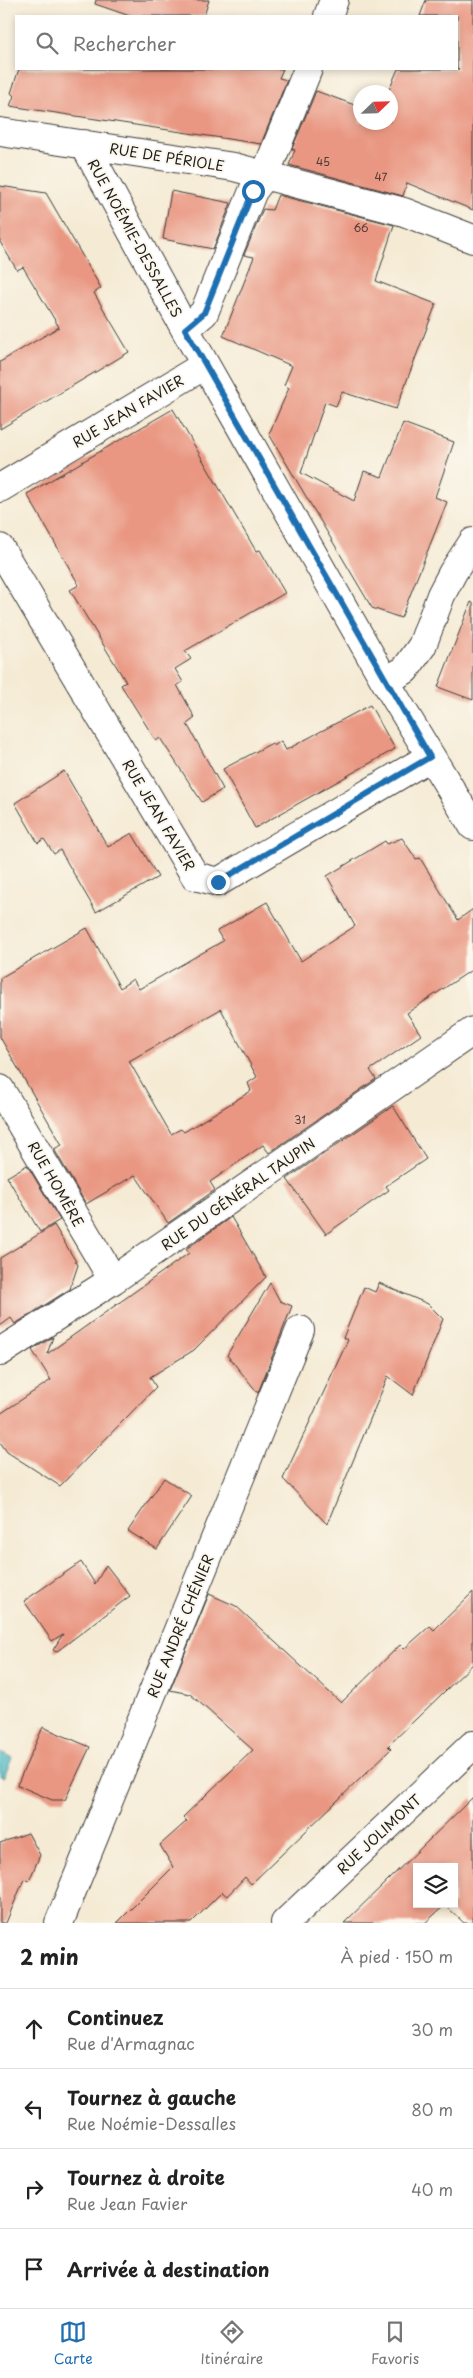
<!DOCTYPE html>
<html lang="fr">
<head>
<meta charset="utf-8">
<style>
	body { margin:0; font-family:"Playpen Sans",sans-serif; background:#f6f6f6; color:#222 }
	.controls { position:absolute; right:15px; bottom:15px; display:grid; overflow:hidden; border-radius:0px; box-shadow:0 2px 8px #0003 }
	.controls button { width:45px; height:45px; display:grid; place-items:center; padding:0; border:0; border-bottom:1px solid #e0e0e0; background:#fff; color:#222; font:25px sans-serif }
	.compass { position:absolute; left:353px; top:85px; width:45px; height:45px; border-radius:50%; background:#fff; box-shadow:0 2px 8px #0003; rotate:67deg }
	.stop { position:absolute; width:15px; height:15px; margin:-11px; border:4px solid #1f6fb2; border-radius:50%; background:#fff }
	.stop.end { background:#1f6fb2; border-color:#fff; box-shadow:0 1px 5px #0008 }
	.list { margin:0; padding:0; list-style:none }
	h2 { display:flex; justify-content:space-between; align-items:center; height:65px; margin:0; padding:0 20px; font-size:21px }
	h2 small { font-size:16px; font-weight:400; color:#767676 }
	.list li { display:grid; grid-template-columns:32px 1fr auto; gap:15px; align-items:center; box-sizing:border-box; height:80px; padding:0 20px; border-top:1px solid #e0e0e0 }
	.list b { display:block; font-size:19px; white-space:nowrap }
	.list p { margin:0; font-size:16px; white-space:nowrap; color:#767676 }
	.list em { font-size:16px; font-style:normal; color:#767676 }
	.icon { flex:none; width:28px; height:28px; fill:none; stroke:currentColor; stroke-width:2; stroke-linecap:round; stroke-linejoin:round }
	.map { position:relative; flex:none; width:473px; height:1923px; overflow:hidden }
	.search { position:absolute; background:#fff; box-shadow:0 2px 8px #0003; left:15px; right:15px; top:15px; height:55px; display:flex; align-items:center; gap:12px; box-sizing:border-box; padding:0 18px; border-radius:0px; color:#767676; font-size:19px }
	.sheet { height:385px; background:#fff }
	nav { display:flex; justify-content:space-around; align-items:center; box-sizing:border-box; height:70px; border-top:1px solid #e0e0e0; background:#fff; font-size:14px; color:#767676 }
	nav a { display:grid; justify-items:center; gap:2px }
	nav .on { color:#1f6fb2 }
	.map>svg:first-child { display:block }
	.water { fill:#4cbac3; stroke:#346b70 }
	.building { fill:#e99782; fill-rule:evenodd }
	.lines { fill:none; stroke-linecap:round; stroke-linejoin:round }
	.minor-casing { stroke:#3d3b38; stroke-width:30 }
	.minor { stroke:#fff; stroke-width:28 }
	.route { stroke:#1f6fb2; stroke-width:6 }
	.labels { text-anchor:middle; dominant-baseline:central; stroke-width:4; stroke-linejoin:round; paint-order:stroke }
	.number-label { font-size:11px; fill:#4f3b36 }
	.street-label { font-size:14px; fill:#1c1c1c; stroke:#fbf7ec }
</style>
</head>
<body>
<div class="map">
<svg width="473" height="1923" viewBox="0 0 473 1923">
	<rect width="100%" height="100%" fill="#fbf7ec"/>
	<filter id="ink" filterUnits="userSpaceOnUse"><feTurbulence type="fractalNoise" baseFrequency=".02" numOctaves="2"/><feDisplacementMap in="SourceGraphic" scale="10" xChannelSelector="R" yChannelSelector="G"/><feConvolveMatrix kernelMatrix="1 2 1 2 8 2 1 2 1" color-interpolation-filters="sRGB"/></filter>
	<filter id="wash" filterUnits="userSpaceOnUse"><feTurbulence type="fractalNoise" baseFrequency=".0096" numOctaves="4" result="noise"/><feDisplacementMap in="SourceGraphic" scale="20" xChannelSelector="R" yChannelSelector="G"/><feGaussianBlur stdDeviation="1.12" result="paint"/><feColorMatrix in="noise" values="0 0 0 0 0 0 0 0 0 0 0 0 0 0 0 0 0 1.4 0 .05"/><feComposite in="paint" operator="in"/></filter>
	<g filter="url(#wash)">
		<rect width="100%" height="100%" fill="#f5ebd5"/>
		<!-- water -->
		<path class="water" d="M0,1753L12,1758L4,1777L0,1776Z"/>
		<g id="blocks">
			<!-- building -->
			<path class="building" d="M96,0H209L204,16H130L95,4Z
				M426,0H473V210L407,183L403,196L289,165L295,150L292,149L316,91L360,107V122H390V92H388L398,69H459L457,68V16H420Z
				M19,69H283L279,78L287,80L261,144L10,106L14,96L11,93Z
				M0,186L46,193L101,288L94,293L129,352L0,429V362L59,327L23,267L17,270L0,242Z
				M171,191L231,203L213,249L163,239Z
				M278,195L394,225L376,281L436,304L396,409L342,392L336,406L325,402L301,473L354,501L364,471L382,477L403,423L454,442L435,497L447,502L401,618L372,608L269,434L289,388L284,385L292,366L223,336L254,257L244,255L263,209L272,210Z
				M173,409L256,551L260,550L285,593L185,651L191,659L175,669L183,682L177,685L195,718L187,724L223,789L202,802L160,738L156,741L121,685L126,682L70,590L79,585L27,494Z
				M471,602L473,603V700L438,687Z
				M370,705L395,749L255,828L223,769L272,743L274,746L281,741L286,750Z
				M64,771L108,847L132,833L158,877L96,912L60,850L54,854L44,839L38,843L15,803Z
				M402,838L416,859L420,858L458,920L473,909V969L407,1013L421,1035L370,1070L376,1079L269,1153L263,1145L210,1182L215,1190L168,1223L135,1175L86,1204L54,1149L62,1145L0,1037V978L87,928L120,988L133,979L139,989L223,941L217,931L267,902L301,961L355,926L327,876L385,841L387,844ZM221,1009L257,1077L248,1083L251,1091L184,1132L181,1129L171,1134L129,1061Z
				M393,1106L426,1159L386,1186L389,1190L326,1234L287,1179Z
				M27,1165L60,1220L40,1232L7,1177Z
				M231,1217L266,1277L194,1350L150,1377L156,1387L60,1486L7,1452L0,1442V1414L51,1380L32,1350L53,1337L47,1354L189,1253L186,1249Z
				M54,1225L78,1265L70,1289L15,1324L11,1318L0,1326V1258Z
				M270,1283L280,1301L292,1306L258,1393L227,1355Z
				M379,1283L428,1304L443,1319L413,1395L388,1376L327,1524L283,1479L348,1340L343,1338L364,1287L375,1292Z
				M164,1478L192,1496L157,1549L128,1531Z
				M81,1562L95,1584L106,1565L130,1596L56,1652L53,1650L63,1634L52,1641L24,1601Z
				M473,1592V1664L388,1746L391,1749L251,1884L245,1877L227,1896L222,1892L191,1923H117L173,1867L160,1845L187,1821L183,1817L253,1750L190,1694L170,1690L209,1594L236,1606L341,1703L400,1645L404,1649L430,1626L434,1630Z
				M43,1727L90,1747L65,1800H52L17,1785Z
				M473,1797V1923H464L445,1905L425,1923H344ZM417,1867H454V1904H417Z
				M28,1833L40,1855L29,1881L24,1879L6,1923H0V1843Z"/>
		</g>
	</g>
	<g filter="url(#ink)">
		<use href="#blocks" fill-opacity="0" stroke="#3d3b38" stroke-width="1"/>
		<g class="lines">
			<!-- minor casing -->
			<g class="minor-casing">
				<path id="minor" d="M328,16L334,0
					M0,132L234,167L404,212L473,239
					M84,144L185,329L385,681L473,826
					M185,329L204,313L253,191L265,175L308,69
					M0,488L205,365
					M0,548L195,876L218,882L430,757
					M385,681L405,670L422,646L441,595L453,572L473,542
					M0,1089L113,1280
					M0,1352L113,1280L473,1031
					M59,1923L300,1330
					M285,1923L473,1745"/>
			</g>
			<!-- minor -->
			<use href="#minor" class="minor"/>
		</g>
	</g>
	<g class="lines" filter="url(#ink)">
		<!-- route -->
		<path class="route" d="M218,882L430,757L185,329L204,313L253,191"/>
	</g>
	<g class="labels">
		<!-- number labels -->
		<g class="number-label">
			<text x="323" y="161">45</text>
			<text x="381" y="176">47</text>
			<text x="361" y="227">66</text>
			<text x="300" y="1119">31</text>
		</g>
		<!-- street labels -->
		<g class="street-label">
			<text transform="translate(167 157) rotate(9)">RUE DE PÉRIOLE</text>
			<text transform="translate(135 238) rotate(61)">RUE NOÉMIE-DESSALLES</text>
			<text transform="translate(128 411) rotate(-31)">RUE JEAN FAVIER</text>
			<text transform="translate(159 815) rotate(59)">RUE JEAN FAVIER</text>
			<text transform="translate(56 1184) rotate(60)">RUE HOMÈRE</text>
			<text transform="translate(238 1194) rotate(-35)">RUE DU GÉNÉRAL TAUPIN</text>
			<text transform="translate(180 1626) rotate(-68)">RUE ANDRÉ CHÉNIER</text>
			<text transform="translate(379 1834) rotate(-43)">RUE JOLIMONT</text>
		</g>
	</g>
</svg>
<div class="controls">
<button><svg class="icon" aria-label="layers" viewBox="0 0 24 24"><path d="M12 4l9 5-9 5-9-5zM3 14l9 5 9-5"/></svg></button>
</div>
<svg class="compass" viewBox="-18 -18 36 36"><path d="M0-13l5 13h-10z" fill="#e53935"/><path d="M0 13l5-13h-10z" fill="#767676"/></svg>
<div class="stop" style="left:253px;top:191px"></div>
<div class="stop end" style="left:218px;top:882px"></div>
<div class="search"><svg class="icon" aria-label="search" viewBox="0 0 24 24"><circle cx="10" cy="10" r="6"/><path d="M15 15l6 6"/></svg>Rechercher</div>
</div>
<section class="sheet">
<h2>2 min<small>À pied · 150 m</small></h2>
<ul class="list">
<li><svg class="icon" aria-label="ahead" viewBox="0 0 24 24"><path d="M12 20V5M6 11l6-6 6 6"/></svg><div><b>Continuez</b><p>Rue d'Armagnac</p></div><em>30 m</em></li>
<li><svg class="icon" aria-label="left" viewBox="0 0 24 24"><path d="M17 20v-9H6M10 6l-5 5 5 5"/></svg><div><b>Tournez à gauche</b><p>Rue Noémie-Dessalles</p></div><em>80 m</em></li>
<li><svg class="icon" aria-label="right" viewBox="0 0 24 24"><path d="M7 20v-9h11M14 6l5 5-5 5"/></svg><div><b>Tournez à droite</b><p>Rue Jean Favier</p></div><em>40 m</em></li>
<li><svg class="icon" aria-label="arrive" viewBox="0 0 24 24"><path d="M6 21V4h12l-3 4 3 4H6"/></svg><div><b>Arrivée à destination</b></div></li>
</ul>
</section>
<nav>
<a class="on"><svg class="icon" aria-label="map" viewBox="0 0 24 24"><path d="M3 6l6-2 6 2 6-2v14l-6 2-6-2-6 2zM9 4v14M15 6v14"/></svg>Carte</a>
<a><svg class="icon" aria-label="directions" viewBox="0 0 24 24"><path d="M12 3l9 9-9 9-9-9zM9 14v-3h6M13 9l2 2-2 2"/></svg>Itinéraire</a>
<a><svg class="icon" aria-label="saved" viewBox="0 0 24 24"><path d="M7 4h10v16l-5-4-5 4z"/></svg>Favoris</a>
</nav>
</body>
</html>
